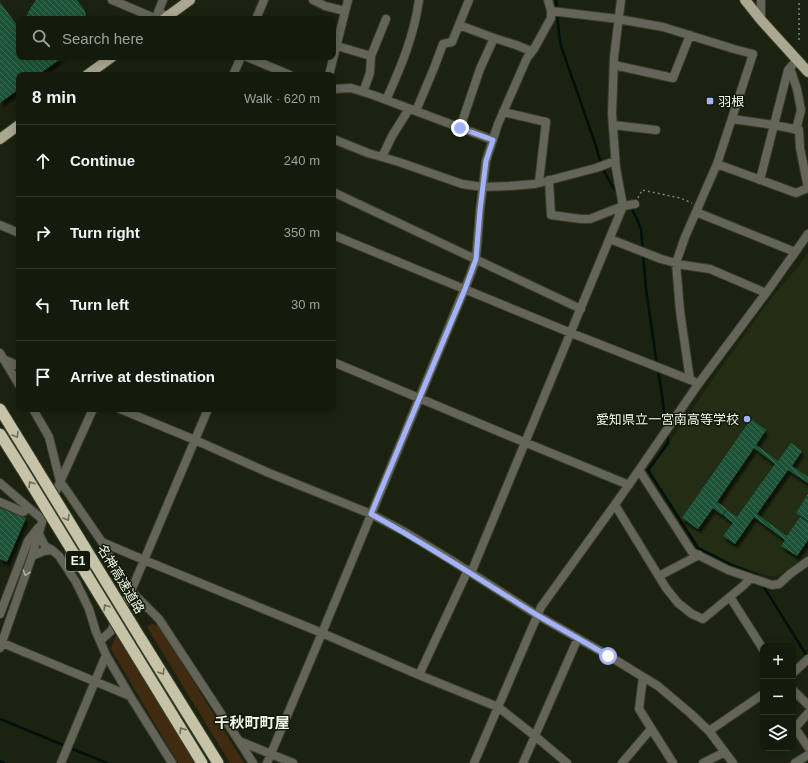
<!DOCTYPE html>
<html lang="en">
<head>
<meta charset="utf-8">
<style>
	body { margin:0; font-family:Helvetica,"Noto Sans JP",sans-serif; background:#21271a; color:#f1f3f6 }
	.controls { position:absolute; right:12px; bottom:12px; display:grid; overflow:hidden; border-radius:8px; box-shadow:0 2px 10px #0003 }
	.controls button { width:36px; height:36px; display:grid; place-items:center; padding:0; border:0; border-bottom:1px solid #33382d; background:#141a0c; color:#f1f3f6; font:20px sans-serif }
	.stop { position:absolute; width:12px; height:12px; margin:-9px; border:3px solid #a2b2fd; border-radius:50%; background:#fff }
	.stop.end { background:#a2b2fd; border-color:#fff; box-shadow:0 1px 4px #0008 }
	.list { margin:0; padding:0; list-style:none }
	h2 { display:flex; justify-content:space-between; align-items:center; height:52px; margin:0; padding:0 16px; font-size:17px }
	h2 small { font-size:13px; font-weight:400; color:#9da19d }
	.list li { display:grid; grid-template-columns:26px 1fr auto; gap:12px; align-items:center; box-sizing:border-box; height:72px; padding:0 16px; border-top:1px solid #33382d }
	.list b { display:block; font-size:15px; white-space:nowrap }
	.list em { font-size:13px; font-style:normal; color:#9da19d }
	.icon { flex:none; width:22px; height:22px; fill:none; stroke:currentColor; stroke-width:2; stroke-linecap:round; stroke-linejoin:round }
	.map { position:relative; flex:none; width:808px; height:763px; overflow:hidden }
	.search { position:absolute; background:#141a0c; box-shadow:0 2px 10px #0003; left:16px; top:16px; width:320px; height:44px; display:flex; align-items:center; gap:10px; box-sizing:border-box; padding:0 14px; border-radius:8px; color:#9da19d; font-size:15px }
	.panel { position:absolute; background:#141a0c; box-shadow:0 2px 10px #0003; left:16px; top:72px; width:320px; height:340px; border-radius:8px }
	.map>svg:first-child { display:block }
	.built { fill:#222d13 }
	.green { fill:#402b10 }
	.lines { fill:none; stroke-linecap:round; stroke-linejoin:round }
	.stream { stroke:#00100e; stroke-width:2.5 }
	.building { fill:url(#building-back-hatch); filter:url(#shadow) }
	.minor-casing { stroke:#353d2a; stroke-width:10 }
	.major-casing { stroke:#353d2a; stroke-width:12 }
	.highway-casing { stroke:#353d2a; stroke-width:13 }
	.path { stroke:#7e8676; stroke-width:1.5; stroke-dasharray:2 3; stroke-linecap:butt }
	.minor { stroke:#656459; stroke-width:8 }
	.major { stroke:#aba892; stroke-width:10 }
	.highway { stroke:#c7c3a8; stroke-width:11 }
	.highway-bridge-casing { stroke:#353d2a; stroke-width:13; stroke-linecap:butt }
	.highway-bridge { stroke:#c7c3a8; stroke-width:11 }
	.oneway { stroke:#6c6e58 }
	.oneway2 { stroke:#abaea2 }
	.route { stroke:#a2b2fd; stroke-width:5 }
	.poi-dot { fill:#a2b2fd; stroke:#121a07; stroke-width:1.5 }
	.labels { text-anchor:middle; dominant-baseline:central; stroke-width:3; stroke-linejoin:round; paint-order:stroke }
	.shield { fill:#121a07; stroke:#aeb5a7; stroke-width:1 }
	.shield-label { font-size:12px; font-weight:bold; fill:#f1f8eb }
	.poi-label { font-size:13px; fill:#f1f8eb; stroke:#121a07; text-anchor:start }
	.street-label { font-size:13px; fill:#f1f8eb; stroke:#121a07 }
	.quarter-label { font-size:15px; font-weight:bold; fill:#f1f8eb; stroke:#121a07 }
</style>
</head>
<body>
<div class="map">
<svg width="808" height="763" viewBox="0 0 808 763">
	<defs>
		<pattern id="building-back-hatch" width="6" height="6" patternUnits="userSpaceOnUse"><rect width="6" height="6" fill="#1f5338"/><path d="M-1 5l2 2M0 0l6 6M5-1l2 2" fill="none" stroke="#406c55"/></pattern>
		<filter id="shadow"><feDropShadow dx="2.5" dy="4.5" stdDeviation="1" flood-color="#0009"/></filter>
	</defs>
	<rect width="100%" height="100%" fill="#1b2310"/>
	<!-- built -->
	<path class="built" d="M808,252V555L781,574L772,577L730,563L699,547L649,472L722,366L772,297L798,267Z"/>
	<!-- green -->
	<path class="green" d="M152,624L159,626L244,763H230L147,627Z
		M116,635L195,763H178L111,649Z"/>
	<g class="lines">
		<!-- stream -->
		<path class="stream" d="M556,0L559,34L561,46L596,146C600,163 606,179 617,192
			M630,206L637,219L641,229L646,289L656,358L662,395L666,427
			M667,434L668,443L648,470L698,548L732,565L756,575L758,578
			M762,584L807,656
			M0,719L63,745
			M70,748L107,763
			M0,761L4,763"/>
	</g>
	<!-- building -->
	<path class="building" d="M36,0H77L85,11L87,19H26L28,12Z
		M0,2L19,28V57H63L38,75H19V89L0,103Z
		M751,419L766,430L756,445L778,461L791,443L802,451L792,466L808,477V483L788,470L757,514L787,536L800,517L808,522V540L797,556L781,546L785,540L754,517L735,544L723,536L733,523L723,515L727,510L737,517L775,464L754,448L717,502L727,509L722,515L713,508L698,529L682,518Z
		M808,494V521L796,513Z
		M0,508L26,518L7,562L0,559Z"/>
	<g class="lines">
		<!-- minor casing -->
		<g class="minor-casing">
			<path id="minor" d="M112,0L157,19
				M163,0L158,12L168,16
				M313,0L325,6L345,11
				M548,0L551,11L618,19L663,27L734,49L753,54L717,164L685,237L676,263L680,311L690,380
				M256,19L264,0
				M761,20V0
				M459,25L494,38L516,45L531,51
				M337,46L371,56
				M247,57L290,75
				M614,65L673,78L690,35
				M790,68L797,89L801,110L796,130
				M233,75L241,57
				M329,75L348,0
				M333,89L351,88L373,95L493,140
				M363,92L370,73L371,56L386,19
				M386,100C401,67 414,36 419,0
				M416,111L434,68L443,44L452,42L469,0
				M503,112L546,122L539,182
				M613,125L656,130
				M460,128L480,69L494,38
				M333,139L368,153L399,162L462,184L483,187L510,186L535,184L596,168L615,161
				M382,157L392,136L409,109
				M717,164L796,193L808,188L800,148L799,130L774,125L732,119
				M549,180L551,215L581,219H590L623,206L635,204
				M760,180L788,70L797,60
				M333,192L581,309
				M696,212L795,252
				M0,225L19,233
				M333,235L571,333L693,381
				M610,239L661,259L683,265L710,269L766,293
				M0,353L19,385
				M3,359L19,366
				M333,362L507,435L629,485
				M33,409L49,437L60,481L102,542L122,582L159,619L239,741L253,763
				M120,409L195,440L269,473L371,514L405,532L454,562L537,615L609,656L658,686L690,713L709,731L733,763
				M639,470L692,552L728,570L772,585L779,584L790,574L808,561
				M0,483L43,520
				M0,502L23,512L28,508
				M615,505L666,588L678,603L692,614L703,619L743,586L751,578
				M39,534L45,546L52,550L59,556L76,582L89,609L96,632L106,655L130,696L172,763
				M102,542L144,560L322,633L419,675L498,707L535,736L567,763
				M32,556L44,551L52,550
				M471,573L623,206L616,168L612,114L614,57L621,0
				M659,576L699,555
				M730,597L763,649
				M0,614L28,541L38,528
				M100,641L111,631L131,591L208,409
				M0,642L130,696
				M0,648L32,556L42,522L93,409
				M793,673L808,659
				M419,675L468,570
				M643,677L639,709L673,763
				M793,690L808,705
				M808,713L795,728L808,747
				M709,731L763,694
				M239,741L293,763
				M61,763L106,655
				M267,763L322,633L470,276L476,259L480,210L486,161L498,124L527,58L534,49L551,18V11
				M474,763L541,607L621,496L699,383L766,293L808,234
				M523,763L578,638
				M622,763L651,729
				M703,763L725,752
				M795,763L808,755"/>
		</g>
		<!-- major casing -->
		<g class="major-casing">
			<path id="major" d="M745,0L761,20L808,72
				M164,19L190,0
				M87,75L112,57
				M0,139L19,125"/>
		</g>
		<!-- highway casing -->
		<g class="highway-casing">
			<path id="highway" d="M0,409L32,461
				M0,434L22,469
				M141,639L218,763
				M134,652L202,763"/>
		</g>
		<!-- path -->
		<path class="path" d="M799,40V0
			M638,198L642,190L680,198L692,203"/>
		<!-- minor -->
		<use href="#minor" class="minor"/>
		<!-- major -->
		<use href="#major" class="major"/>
		<!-- highway -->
		<use href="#highway" class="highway"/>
		<!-- highway-bridge casing -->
		<g class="highway-bridge-casing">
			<path id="highway-bridge" d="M32,461L141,639
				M22,469L134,652"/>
		</g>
		<!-- highway-bridge -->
		<use href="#highway-bridge" class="highway-bridge"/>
	</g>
	<!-- one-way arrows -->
	<defs><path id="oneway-chevron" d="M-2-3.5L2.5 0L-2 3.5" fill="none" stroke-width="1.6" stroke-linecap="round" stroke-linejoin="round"/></defs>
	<g class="oneway">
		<use href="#oneway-chevron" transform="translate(16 435) rotate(59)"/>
		<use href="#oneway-chevron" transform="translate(31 484) rotate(-122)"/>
		<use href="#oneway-chevron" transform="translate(67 518) rotate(59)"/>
		<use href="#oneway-chevron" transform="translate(106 607) rotate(-122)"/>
		<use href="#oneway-chevron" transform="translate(162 672) rotate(58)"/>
		<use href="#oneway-chevron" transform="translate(182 730) rotate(-122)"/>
	</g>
	<use class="oneway2" href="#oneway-chevron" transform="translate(26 573) rotate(109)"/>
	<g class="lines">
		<!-- route -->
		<path class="route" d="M460,128L493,140L486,161L480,210L476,259L465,289L371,514C428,545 482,581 537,615C561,629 585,642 608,656"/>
	</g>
	<!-- markers -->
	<g class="poi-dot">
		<rect x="706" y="97" width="8" height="8" rx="2"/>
		<circle cx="747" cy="419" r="4"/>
	</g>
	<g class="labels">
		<!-- shield labels -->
		<rect class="shield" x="66" y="551" width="24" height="20" rx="3"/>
		<g class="shield-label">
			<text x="78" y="561">E1</text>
		</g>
		<!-- poi labels -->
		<g class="poi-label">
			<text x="718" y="101">羽根</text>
			<text x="739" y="419" text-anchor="end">愛知県立一宮南高等学校</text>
		</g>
		<!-- street labels -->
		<g class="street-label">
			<text transform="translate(121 579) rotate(59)">名神高速道路</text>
		</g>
		<!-- quarter labels -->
		<g class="quarter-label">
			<text x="252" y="722">千秋町町屋</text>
		</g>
	</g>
</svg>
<div class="controls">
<button>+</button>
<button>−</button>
<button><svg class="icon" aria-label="layers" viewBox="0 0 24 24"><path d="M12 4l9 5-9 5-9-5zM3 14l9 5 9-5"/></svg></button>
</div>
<div class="stop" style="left:608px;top:656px"></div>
<div class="stop end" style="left:460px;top:128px"></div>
<div class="search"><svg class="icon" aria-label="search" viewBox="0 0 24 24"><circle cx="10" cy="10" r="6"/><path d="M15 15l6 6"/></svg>Search here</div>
<section class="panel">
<h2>8 min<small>Walk · 620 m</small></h2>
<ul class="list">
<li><svg class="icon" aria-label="ahead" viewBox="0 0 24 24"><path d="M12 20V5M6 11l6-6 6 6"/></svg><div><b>Continue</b></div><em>240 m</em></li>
<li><svg class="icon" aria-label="right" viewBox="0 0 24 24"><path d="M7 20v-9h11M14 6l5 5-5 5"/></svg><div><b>Turn right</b></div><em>350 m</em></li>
<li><svg class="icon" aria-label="left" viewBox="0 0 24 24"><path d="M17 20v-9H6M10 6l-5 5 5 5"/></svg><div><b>Turn left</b></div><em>30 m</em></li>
<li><svg class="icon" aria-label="arrive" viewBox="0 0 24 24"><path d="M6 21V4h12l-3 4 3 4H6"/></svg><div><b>Arrive at destination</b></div></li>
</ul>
</section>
</div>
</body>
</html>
